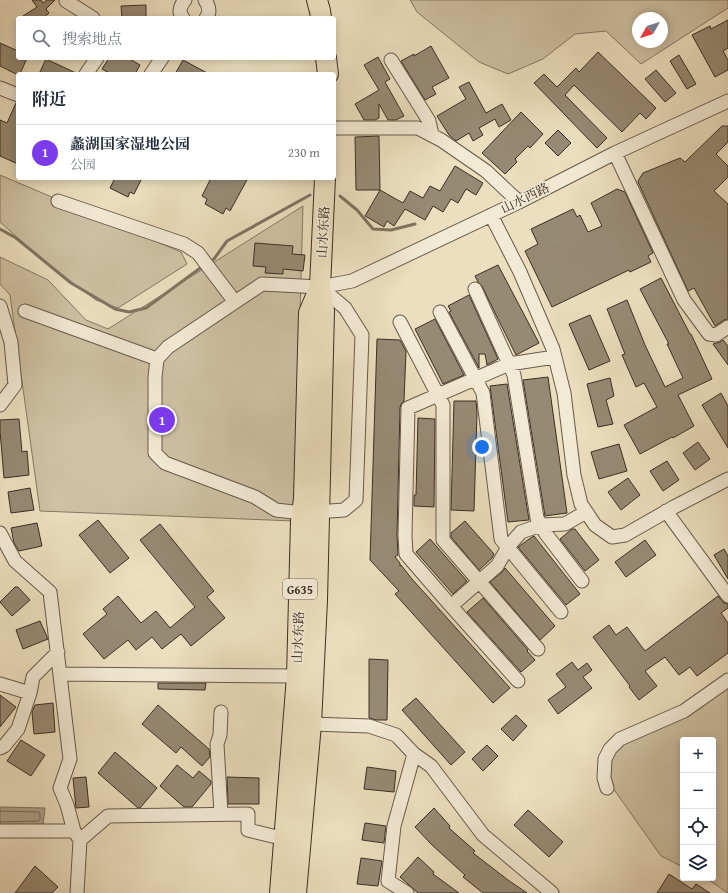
<!DOCTYPE html>
<html lang="zh">
<head>
<meta charset="utf-8">
<style>
	body { margin:0; font-family:"Gentium Book Plus","Noto Serif SC",serif; background:#f2f2f3; color:#1f2937 }
	.controls { position:absolute; right:12px; bottom:12px; display:grid; overflow:hidden; border-radius:4px; box-shadow:0 2px 10px #0003 }
	.controls button { width:36px; height:36px; display:grid; place-items:center; padding:0; border:0; border-bottom:1px solid #e0e1e3; background:#fff; color:#1f2937; font:20px sans-serif }
	.compass { position:absolute; left:632px; top:12px; width:36px; height:36px; border-radius:50%; background:#fff; box-shadow:0 2px 10px #0003; rotate:231deg }
	.you { position:absolute; left:482px; top:447px; width:14px; height:14px; margin:-10px; border:3px solid #fff; border-radius:50%; background:#1a73e8; box-shadow:0 0 0 6px #1a73e833 }
	.badge { display:grid; place-items:center; width:26px; height:26px; border-radius:50%; background:#7c3aed; color:#fff; font-size:13px; font-weight:700 }
	.pin { position:absolute; translate:-50% -50%; border:2px solid #fff; box-shadow:0 1px 4px #0006 }
	.list { margin:0; padding:0; list-style:none }
	h2 { display:flex; justify-content:space-between; align-items:center; height:52px; margin:0; padding:0 16px; font-size:17px }
	h2 small { font-size:13px; font-weight:400; color:#747a83 }
	.list li { display:grid; grid-template-columns:26px 1fr auto; gap:12px; align-items:center; box-sizing:border-box; height:56px; padding:0 16px; border-top:1px solid #e0e1e3 }
	.list b { display:block; font-size:15px; white-space:nowrap }
	.list p { margin:0; font-size:13px; white-space:nowrap; color:#747a83 }
	.list em { font-size:13px; font-style:normal; color:#747a83 }
	.icon { flex:none; width:22px; height:22px; fill:none; stroke:currentColor; stroke-width:2; stroke-linecap:round; stroke-linejoin:round }
	.map { position:relative; flex:none; width:728px; height:893px; overflow:hidden }
	.search { position:absolute; background:#fff; box-shadow:0 2px 10px #0003; left:16px; top:16px; width:320px; height:44px; display:flex; align-items:center; gap:10px; box-sizing:border-box; padding:0 14px; border-radius:4px; color:#747a83; font-size:15px }
	.panel { position:absolute; background:#fff; box-shadow:0 2px 10px #0003; left:16px; top:72px; width:320px; height:108px; border-radius:4px }
	.map>svg:first-child { display:block }
	.green { fill:#cec1a4; stroke:#847864; fill-rule:evenodd }
	.water { fill:#afa38a; stroke:#807461 }
	.lines { fill:none; stroke-linecap:round; stroke-linejoin:round }
	.shore { stroke:#746856; stroke-width:1 }
	.stream { stroke:#807461; stroke-width:3 }
	.building { fill:#978a74; stroke:#3a2e23 }
	.minor-casing { stroke:#665a4a; stroke-width:15 }
	.highway-casing { stroke:#3a2e23; stroke-width:22 }
	.minor { stroke:#f3ead5; stroke-width:13 }
	.highway { stroke:#ecdfbf; stroke-width:20 }
	.labels { text-anchor:middle; dominant-baseline:central; stroke-width:3.5; stroke-linejoin:round; paint-order:stroke }
	.shield { fill:#f3ead5; stroke:#726658; stroke-width:1 }
	.shield-label { font-size:12px; font-weight:bold; fill:#3a2e23 }
	.street-label { font-size:13px; fill:#3a2e23; stroke:#f3ead5 }
</style>
</head>
<body>
<div class="map">
<svg width="728" height="893" viewBox="0 0 728 893">
	<rect width="100%" height="100%" fill="#ecdfbf"/>
	<filter id="stains"><feTurbulence type="fractalNoise" baseFrequency=".005" numOctaves="4"/><feColorMatrix values="0 0 0 0 .2 0 0 0 0 .09 0 0 0 0 .02 0 0 0 .5 -.17"/></filter>
	<radialGradient id="worn" r=".72"><stop offset=".6" stop-color="#630" stop-opacity="0"/><stop offset="1" stop-color="#630" stop-opacity=".3"/></radialGradient>
	<!-- green -->
	<path class="green" d="M410,0H728V8L641,64L606,31L575,34L543,59L508,74L479,62L417,12ZM638,18H662V42H638Z
		M0,175L181,252L187,264L118,308L96,300L47,264L0,222Z
		M303,206L294,521L40,511L10,295L0,284V257L48,280L86,320L108,329Z
		M728,682V893L706,878H713V740H683V867L661,856L603,774L625,733Z"/>
	<!-- water -->
	<path class="water" d="M0,807L45,808L43,825H0Z"/>
	<g class="lines">
		<!-- shore -->
		<path class="shore" d="M0,811L39,812L40,814V820L38,821L0,822"/>
		<!-- stream -->
		<path class="stream" d="M340,196L357,210L373,229L391,230L415,224
			M0,229L16,238L71,283L115,309L129,312L146,308L203,266
			M209,262L214,259L227,241L310,195"/>
	</g>
	<!-- building -->
	<path class="building" d="M32,0H41L43,3L47,0H55L46,9L49,13L43,18H20L37,7Z
		M146,5V18H122L121,6Z
		M728,20V48L723,51L728,60V70L715,77L692,35L710,26L711,29Z
		M0,43L18,51V58H27L20,74L18,75L0,66Z
		M431,46L449,78L432,87L436,94L425,100L401,61L414,54V56Z
		M598,52L656,108L646,119L640,113L622,132L574,85L565,95L607,138L597,148L534,83L544,74L557,87L576,68L579,72Z
		M679,55L696,84L687,89L670,61Z
		M378,57L390,79L385,82L404,116L396,120H388L379,104V118L375,120H364L355,104L379,90L364,65Z
		M109,58H128L140,65L135,74H111L102,69Z
		M46,59L78,74H39Z
		M183,60L209,74H175Z
		M656,70L676,93L665,102L645,79Z
		M469,82L486,113L502,104L511,120L499,127L495,119L479,128L483,135L473,141L469,133L456,141L449,135L437,116L466,99L459,87Z
		M16,103H18V164L0,156V120L7,123Z
		M521,112L543,134L530,148L528,146L515,159L517,162L505,174L482,153Z
		M722,126H728V142L716,154L728,166V177L714,191L728,204V319L724,320L715,326L694,288L688,291L638,182V181L643,173L680,158L685,162Z
		M558,130L571,143L558,156L545,143Z
		M379,136L380,190H356L355,137Z
		M455,166L483,183L476,195L466,189L458,203L451,199L443,212L433,206L425,220L405,209L394,226L387,221L384,227L365,216L380,190L403,203L410,191L423,198L430,186L440,191Z
		M115,178H142L134,194L130,192L128,197L110,188Z
		M211,178H248L230,211L226,208L223,214L205,204L207,199L202,196Z
		M617,189L625,192L653,253L648,256L651,262L630,272L629,270L552,307L525,251L538,244L531,229L573,209L577,217L580,215L588,232L602,226L591,203Z
		M255,243L293,246L292,254L305,255L303,271L283,269V274L265,273L266,267L253,266Z
		M498,265L539,343L516,355L497,317L482,286L478,282L475,276Z
		M661,278L690,334H691L712,379L678,395L694,426L673,438L672,437L640,454L624,425L657,407L644,383L636,387L622,355L625,354L607,309L627,300L645,345L665,387L683,378L667,344H669L640,289Z
		M469,295L498,359L487,365L485,354H479V368L449,312L451,311L448,306Z
		M590,315L610,361L589,370L569,324Z
		M435,319L464,375L443,384L415,329Z
		M377,339L400,340L406,351L404,401L401,404L400,408L397,535L398,555L395,557L400,563V566L401,565L412,579L510,688L493,703L395,594L399,591L370,560Z
		M723,340L728,346V365L713,344L720,342Z
		M548,377L567,513L545,516L523,380Z
		M610,378L614,396L606,400L613,424L598,427L587,384Z
		M507,384L529,520L508,522L490,386Z
		M721,393L728,406V448L702,405Z
		M454,401H476L477,413L474,511L451,510Z
		M418,418L435,419L434,507L414,506V495H416Z
		M19,419L22,452L27,451L29,475L4,478L0,431V420Z
		M698,442L710,459L695,470L683,453Z
		M619,444L627,471L599,479L591,452Z
		M667,461L679,480L663,491L650,471Z
		M628,478L640,495L621,510L608,492Z
		M30,488L34,510L11,513L8,492Z
		M98,520L129,558L110,573L79,535Z
		M465,521L494,554L492,558L479,570L451,537V533Z
		M37,523L42,546L19,551L14,543L11,528Z
		M160,524L214,591L207,597L225,618L191,646L181,634L162,649L152,637L136,650L128,640L104,659L83,634L107,614L103,609L118,596L141,623L156,611L170,628L195,607L140,540Z
		M572,529H575L599,560L585,571L560,539Z
		M534,536L580,594L566,605L518,547L532,537Z
		M430,539L467,581L453,594L416,552Z
		M645,540L656,555L626,577L615,562Z
		M724,549L728,556V579L714,555Z
		M505,568L555,626L540,640L490,582L502,572Z
		M15,587H18L30,600L12,616L0,602Z
		M718,596L724,603L728,604V608L721,613L728,623V653L697,676L690,667L679,675L665,657L645,671L657,686L639,700L629,687L630,686L593,637L609,625L616,635L627,627L645,651Z
		M483,598L528,650L527,651L535,660L521,672L467,612Z
		M40,621L48,639L23,649L16,630Z
		M369,659L388,660L387,720H376L369,718Z
		M572,662L578,670L587,663L592,670L583,677L592,688L558,714L548,700L566,687L556,674Z
		M158,683H206L205,690L158,689Z
		M0,695L16,707L0,727Z
		M416,698L465,752L451,765L402,710Z
		M53,703L55,732L34,734L32,712L35,705Z
		M158,705L209,749L210,757L202,766L181,747L176,753L142,724Z
		M516,715L527,726L513,741L501,729Z
		M21,740L45,755L31,776L7,761Z
		M487,745L498,756L483,771L472,759Z
		M115,752L157,788L140,808H138L98,773Z
		M177,765L193,778L199,771L211,781V784L192,807H184L160,786Z
		M367,767L396,771L394,792L364,789Z
		M86,777L89,807L76,808L73,778Z
		M227,777L259,778V804H228Z
		M434,808L450,826L449,828L475,851L473,853L508,880L527,893H483L463,877L465,875L432,845L415,827Z
		M528,810L563,842L549,857L514,825Z
		M365,823L386,826L384,843L362,840Z
		M418,857L434,872L433,874L459,893H418L400,877Z
		M361,858L382,861L378,886L357,884Z
		M35,866L58,887L52,893H15Z
		M669,874L692,889L696,884L710,893H657Z"/>
	<g class="lines">
		<!-- minor casing -->
		<g class="minor-casing">
			<path id="minor" d="M205,0C209,6 211,12 206,18
				M66,1L93,18
				M183,18C178,12 180,6 185,0
				M391,60L429,121L432,135
				M86,74L97,58
				M151,74L162,58
				M0,88L18,95
				M334,128H418L441,140L486,171L519,202
				M615,153L684,300L709,334L716,335L728,327
				M58,201L184,244L198,253L235,302
				M491,215L520,272L553,349L564,393L574,475L581,504L595,525L612,537L625,535L674,507L728,479
				M320,287L345,308L362,335L356,500L344,510L302,513L276,510L255,497L165,463L155,453V377L157,359L168,347L262,284L320,287L352,281L519,202L615,153L728,101
				M475,289L514,375L537,518L546,534L582,581
				M0,306L11,342L15,385L0,405
				M25,311L157,359
				M440,312L483,393L501,539L561,612
				M400,322L443,405V540L538,649
				M555,357L509,364L408,408L405,535L406,554L451,606L497,566L508,547L521,532L541,525L565,524L586,512
				M666,511L728,596
				M0,533L15,561L50,592L70,759L60,788L67,805L74,831
				M451,606L518,681
				M60,674L297,676
				M0,684L30,693
				M311,724L369,726L396,735L414,754L394,826L388,881L407,893
				M0,748L4,746L18,729L30,693L33,677L58,652
				M414,754L431,766L483,835L552,893
				M607,788L604,778L605,759L610,749L620,739L684,711L728,680
				M221,814L217,744L220,735L221,712
				M0,831H74L80,840L108,816L248,814V830L285,839
				M77,893L80,840"/>
		</g>
		<!-- highway casing -->
		<g class="highway-casing">
			<path id="highway" d="M317,0L320,11L321,18
				M326,58L328,74
				M280,893L297,676L301,521L304,499L309,313L320,287
				M296,893L311,724L317,600L324,311L320,287L325,178"/>
		</g>
		<!-- minor -->
		<use href="#minor" class="minor"/>
		<!-- highway -->
		<use href="#highway" class="highway"/>
	</g>
	<g class="labels">
		<!-- shield labels -->
		<rect class="shield" x="283" y="579" width="34" height="20" rx="3"/>
		<g class="shield-label">
			<text x="300" y="589">G635</text>
		</g>
		<!-- street labels -->
		<g class="street-label">
			<text transform="translate(525 198) rotate(-26)">山水西路</text>
			<text transform="translate(323 232) rotate(-87)">山水东路</text>
			<text transform="translate(298 637) rotate(-88)">山水东路</text>
		</g>
	</g>
	<rect width="100%" height="100%" filter="url(#stains)"/>
	<rect width="100%" height="100%" fill="url(#worn)"/>
</svg>
<div class="controls">
<button>+</button>
<button>−</button>
<button><svg class="icon" aria-label="locate" viewBox="0 0 24 24"><circle cx="12" cy="12" r="6"/><path d="M12 2v4M12 18v4M2 12h4M18 12h4"/></svg></button>
<button><svg class="icon" aria-label="layers" viewBox="0 0 24 24"><path d="M12 4l9 5-9 5-9-5zM3 14l9 5 9-5"/></svg></button>
</div>
<svg class="compass" viewBox="-18 -18 36 36"><path d="M0-13l5 13h-10z" fill="#e53935"/><path d="M0 13l5-13h-10z" fill="#747a83"/></svg>
<div class="you"></div>
<div class="pin badge" style="left:162px;top:420px">1</div>
<div class="search"><svg class="icon" aria-label="search" viewBox="0 0 24 24"><circle cx="10" cy="10" r="6"/><path d="M15 15l6 6"/></svg>搜索地点</div>
<section class="panel">
<h2>附近<small></small></h2>
<ul class="list">
<li><span class="badge">1</span><div><b>蠡湖国家湿地公园</b><p>公园</p></div><em>230 m</em></li>
</ul>
</section>
</div>
</body>
</html>
